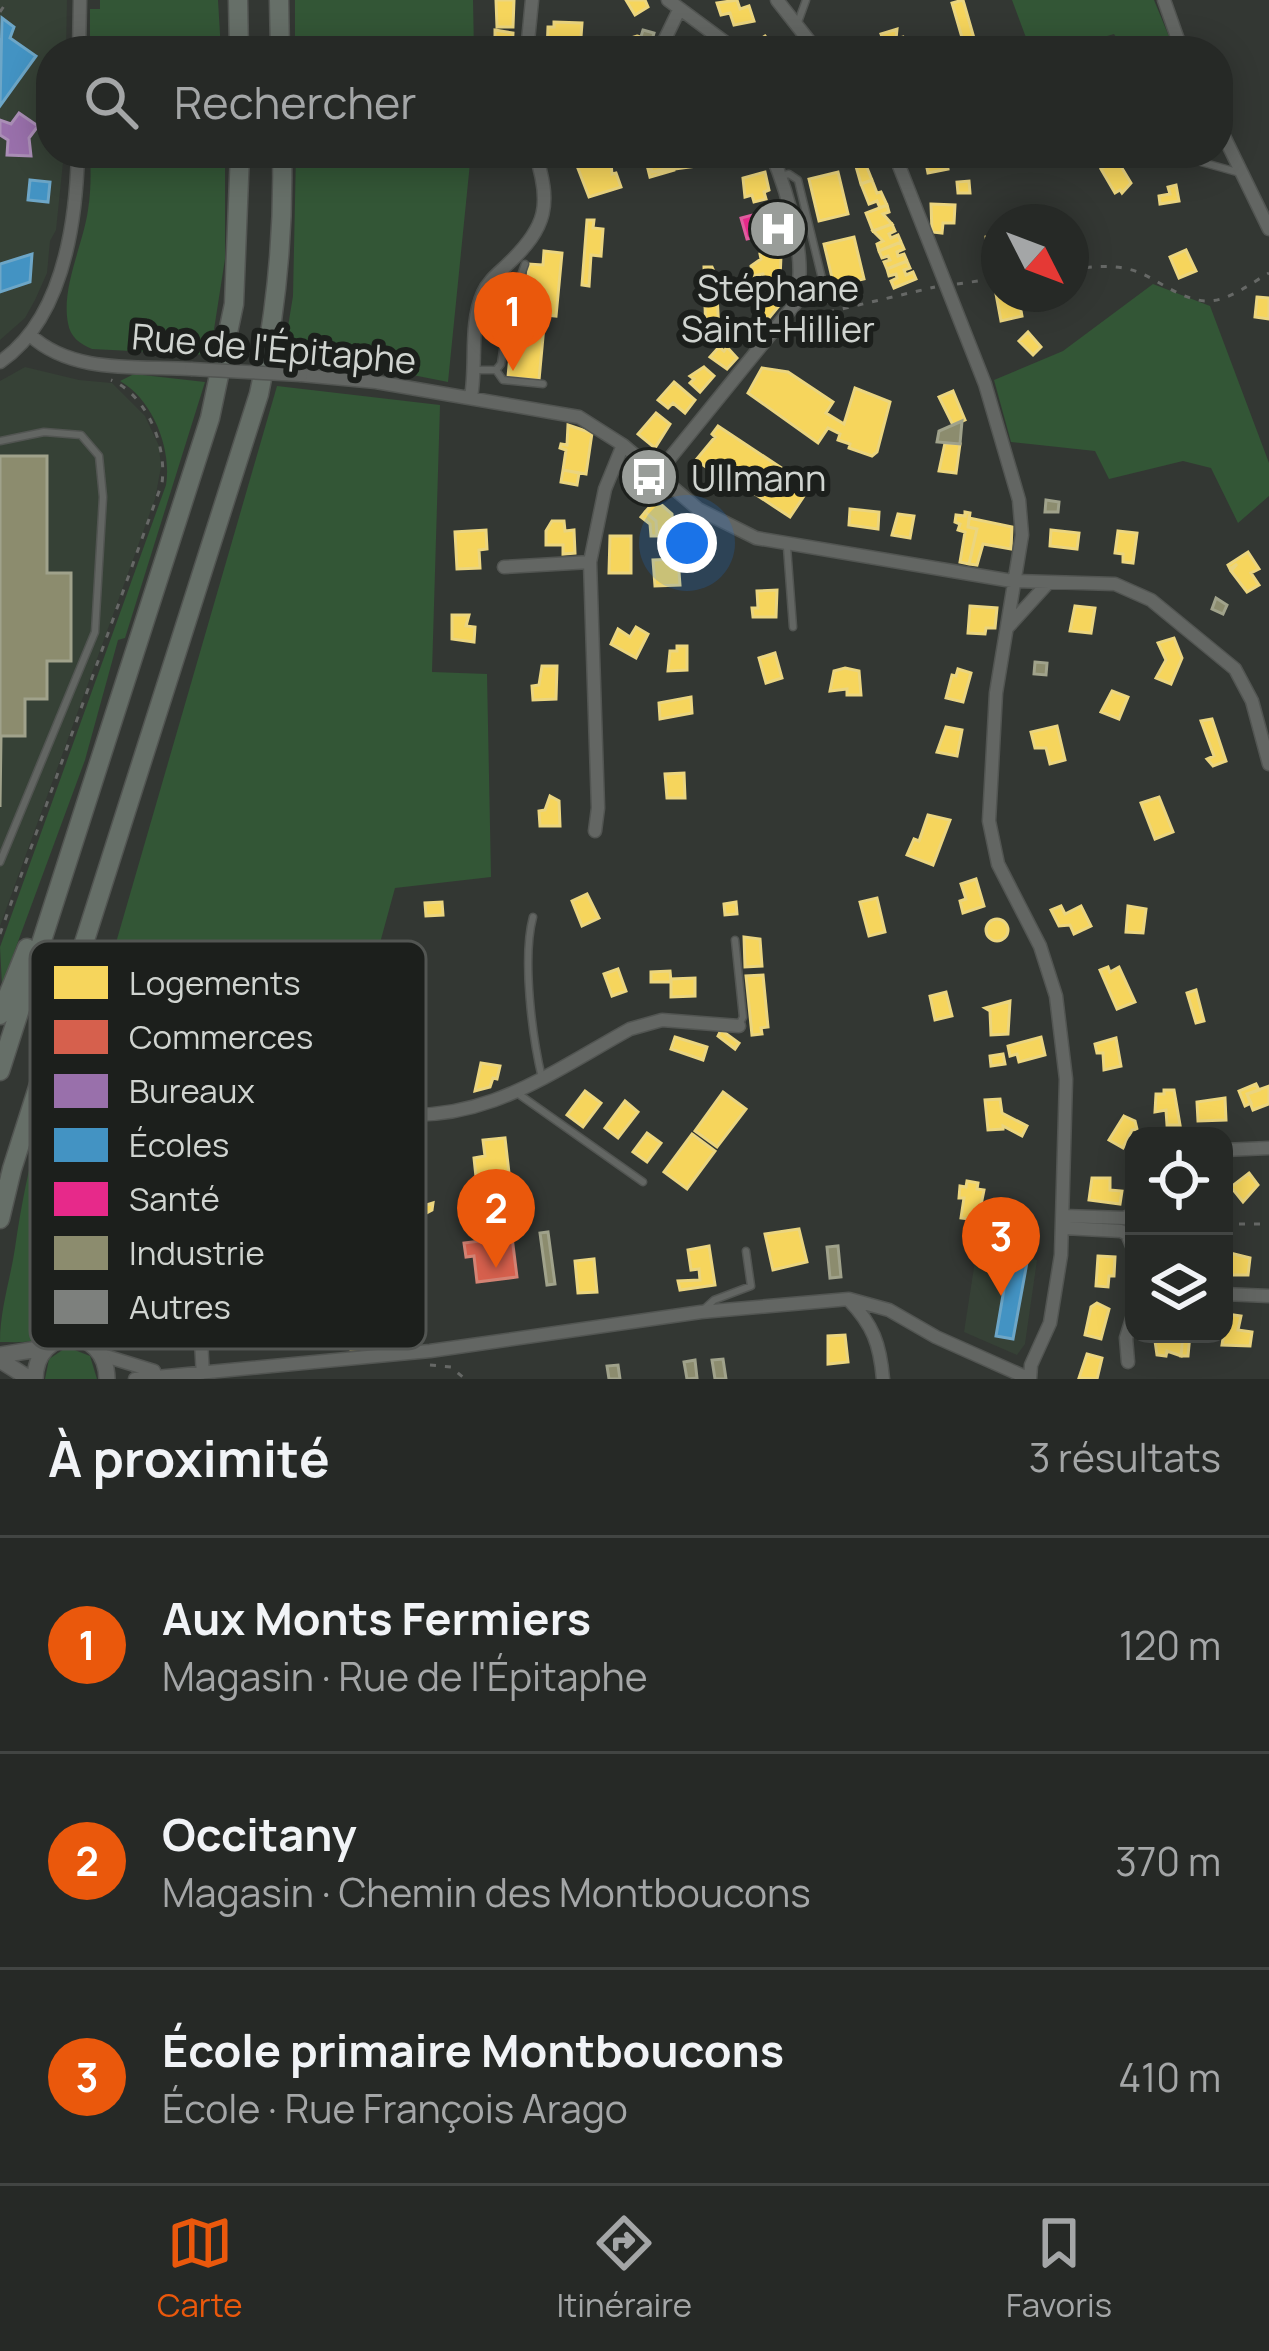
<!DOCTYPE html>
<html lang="fr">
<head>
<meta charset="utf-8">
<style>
	body { margin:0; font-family:Manrope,sans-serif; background:#2e312e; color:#f1f3f6 }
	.controls { position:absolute; right:36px; bottom:36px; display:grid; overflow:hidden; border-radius:24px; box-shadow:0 6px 30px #0003 }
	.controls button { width:108px; height:108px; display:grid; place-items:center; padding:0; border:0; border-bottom:3px solid #424543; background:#262926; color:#f1f3f6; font:60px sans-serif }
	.compass { position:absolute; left:981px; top:204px; width:108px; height:108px; border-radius:50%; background:#262926; box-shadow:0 6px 30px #0003; rotate:132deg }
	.you { position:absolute; left:687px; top:543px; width:42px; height:42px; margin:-30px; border:9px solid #fff; border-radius:50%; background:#1a73e8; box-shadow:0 0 0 18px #1a73e833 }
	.badge { display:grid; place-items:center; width:78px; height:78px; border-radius:50%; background:#ea580c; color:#fff; font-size:39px; font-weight:700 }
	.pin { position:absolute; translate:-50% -99px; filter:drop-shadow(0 3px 6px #0008) }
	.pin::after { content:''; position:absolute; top:63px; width:42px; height:36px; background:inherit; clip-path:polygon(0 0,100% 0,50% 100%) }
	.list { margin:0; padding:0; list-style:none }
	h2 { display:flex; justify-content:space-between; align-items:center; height:156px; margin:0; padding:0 48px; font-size:51px }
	h2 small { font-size:39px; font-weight:400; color:#a4a6a7 }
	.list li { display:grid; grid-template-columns:78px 1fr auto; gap:36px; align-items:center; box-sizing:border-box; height:216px; padding:0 48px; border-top:3px solid #424543 }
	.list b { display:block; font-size:45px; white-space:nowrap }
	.list p { margin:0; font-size:39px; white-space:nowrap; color:#a4a6a7 }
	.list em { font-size:39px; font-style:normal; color:#a4a6a7 }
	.icon { flex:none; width:66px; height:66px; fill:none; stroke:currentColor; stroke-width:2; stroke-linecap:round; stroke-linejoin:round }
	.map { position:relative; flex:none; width:1269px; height:1379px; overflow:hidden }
	.search { position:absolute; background:#262926; box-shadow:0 6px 30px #0003; left:36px; right:36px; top:36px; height:132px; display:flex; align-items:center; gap:30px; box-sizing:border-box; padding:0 42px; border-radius:48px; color:#a4a6a7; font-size:45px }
	.sheet { height:804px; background:#262926 }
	nav { display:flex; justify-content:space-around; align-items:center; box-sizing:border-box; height:168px; border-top:3px solid #424543; background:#262926; font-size:33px; color:#a4a6a7 }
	nav a { display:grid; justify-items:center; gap:6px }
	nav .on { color:#ea580c }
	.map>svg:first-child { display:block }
	.built { fill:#364136 }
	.green { fill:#335636 }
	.homes { fill:#f6d55c; stroke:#ebd57f; stroke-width:3 }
	.shops { fill:#d6604d; stroke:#d48374; stroke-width:3 }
	.offices { fill:#9970ab; stroke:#aa8eb6; stroke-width:3 }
	.schools { fill:#4393c3; stroke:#6da6c7; stroke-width:3 }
	.health { fill:#e7298a; stroke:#e05c9f; stroke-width:3 }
	.industry { fill:#8c8c6e; stroke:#a0a28b; stroke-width:3 }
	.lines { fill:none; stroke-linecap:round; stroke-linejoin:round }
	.service-casing { stroke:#525552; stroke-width:9 }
	.minor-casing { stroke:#525552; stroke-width:15 }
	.tertiary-casing { stroke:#525552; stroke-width:18 }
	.trunk-casing { stroke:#525552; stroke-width:21 }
	.path { stroke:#666866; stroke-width:3; stroke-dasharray:6 9; stroke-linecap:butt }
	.service { stroke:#636663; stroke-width:6 }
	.minor { stroke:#636663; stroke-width:12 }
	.tertiary { stroke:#636663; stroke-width:15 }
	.trunk { stroke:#666f68; stroke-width:18 }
	.minor-bridge-casing { stroke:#525552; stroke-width:15; stroke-linecap:butt }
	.minor-bridge { stroke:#636663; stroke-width:12 }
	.labels { text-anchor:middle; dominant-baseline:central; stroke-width:12; stroke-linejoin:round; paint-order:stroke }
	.poi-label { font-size:36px; fill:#d0d4d0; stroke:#1c1f1c }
	.street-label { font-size:36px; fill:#d0d4d0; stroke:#1c1f1c }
	.key { fill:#1c1f1c; stroke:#525552; stroke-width:3 }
	.key-label { font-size:33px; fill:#d0d4d0 }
</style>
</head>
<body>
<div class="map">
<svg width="1269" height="1379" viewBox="0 0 1269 1379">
	<rect width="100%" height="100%" fill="#333733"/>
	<!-- built -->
	<path class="built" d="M0,0H67L66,51H51V153H64L56,230L50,241L47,273L35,300L25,318L0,340Z
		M25,367L79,380L112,383L145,416L159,446L161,467L155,499L0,926V381Z
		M977,1248L1037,1260L1025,1344L1017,1355L964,1332Z"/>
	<!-- green -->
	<path class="green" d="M100,0H218L221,51H99V39H90V9H100Z
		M295,0H473L474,51H295Z
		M1012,0H1154L1175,51H1125L1114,34L1057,51H1031Z
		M90,153H225V259L210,355L92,349C80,344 70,337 68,323C61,288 83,245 88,210C91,192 91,172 90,153Z
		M296,153H471L448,382L362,365L283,357L293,296Z
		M1153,284L1210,306L1269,463V496L1238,523L1211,468L1183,461L1109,479L1095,451L1011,442L994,380L1063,351Z
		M134,374L205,382L125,638L118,640L85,760L2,985L0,947L166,485C172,449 153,400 120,381Z
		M277,386L440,405L432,672L487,674L491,877L395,888L342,1082L186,1031L199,958L168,952L148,1020L157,1053L158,1131L77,1130L87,1043Z
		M40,1126H44C39,1190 20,1270 53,1327C41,1345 19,1342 0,1342C0,1309 10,1281 15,1248C21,1206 29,1166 40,1126Z
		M67,1347L90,1356L97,1379H45L49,1359Z"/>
	<!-- homes -->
	<path class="homes" d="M496,0H514L513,27H497Z
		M626,0H645L648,7L635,15Z
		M737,0L740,9L749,6L754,21L734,25L730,13L721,15L717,3Z
		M963,0L976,45L965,48L952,3Z
		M554,22L582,23L580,51H547L548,27H554Z
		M897,29L896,39L903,37L908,51H887L881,34Z
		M495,30L513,33L512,51H495Z
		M637,36L641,37L639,43L647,46L645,51H619L614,43Z
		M765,36L776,51H759L754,44Z
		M610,153L612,174L616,173L621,187L589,197L572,153Z
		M662,153V161L650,164L652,172L674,167V170L650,177L645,157Z
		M662,153H682L683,159L693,153L697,166L652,172L650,164L662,161Z
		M861,153L872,180L861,184L853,156Z
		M924,153H945L948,169L928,173Z
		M1117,160L1131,183L1122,193L1120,190L1115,193L1101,169Z
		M765,172L769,190L764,192L766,199L754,202L752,195L745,197L743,178Z
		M838,172L848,214L819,221L809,179Z
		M872,180L877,193L881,192L887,205L880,208L877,201L869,204L861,184Z
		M969,181L970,193H958L957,182Z
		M1176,185L1179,201L1160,204L1159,196L1170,194L1168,187Z
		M931,204L955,205L954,223H943L942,233L932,232Z
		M887,205L889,212L883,214L892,224L873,231L866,213Z
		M587,220H594L593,228L603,229L601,256L591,255L589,286L582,285Z
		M892,224L895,231L889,234L891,238L898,235L901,242L879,251L877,244L883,241L873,231Z
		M999,234V259L989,261L986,237Z
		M854,237L864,279L834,286L824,244Z
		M901,242L904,249L897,252L898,256L904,254L907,261L887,269L884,262L890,260L888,256L882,258L879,251Z
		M1186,250L1196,271L1179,278L1170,257Z
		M544,251L562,253L556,316L545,315L539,380L508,377L514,311L525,312L529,264L543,265Z
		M771,252L772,257L781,256L780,279L765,282L763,274L752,276L751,266L761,259L760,254Z
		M907,261L910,268L904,270L906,275L913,272L916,279L894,288L891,281L897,278L896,274L889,276L887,269Z
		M704,267H712L716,276L719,332H715L716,338L706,340Z
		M780,290L782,302L769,318L759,319L758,309L767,292Z
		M996,294H1018L1022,316L1001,321Z
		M1257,297L1269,298V319L1255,317Z
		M688,332L706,333V340L689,341Z
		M1028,332L1041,347L1033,355L1019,341Z
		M719,347L724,351L727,347L737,358L727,369L710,357Z
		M704,367L714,376L700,392L690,383L694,379L690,376Z
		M762,368L788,372L833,402L826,413L844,424L855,388L890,402L877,452L872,456L849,448L850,444L838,440L840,434L828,428L818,443L748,393Z
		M674,382L695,400L685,413L673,403L668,408L658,400Z
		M953,391L965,420L953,425L939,397Z
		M656,413L670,424L655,448L638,434Z
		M568,425L592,433L586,474L563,470L566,450L560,448L561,444L567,445Z
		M718,426L810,487L790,517L708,463L706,467L696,460L715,437L712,434Z
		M945,443L960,444L956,473L939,471Z
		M563,470L579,473L577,485L561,482Z
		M656,500L672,514L674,535L657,536L656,521L645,512Z
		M850,509L879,512L878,529L849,525Z
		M645,512L656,521L657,536H651L650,524L641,517Z
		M965,512L970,513L968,527L977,529L969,564L960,562L965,532L958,530L960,524L955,522L956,515L965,516Z
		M898,514L914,516L910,538L892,535Z
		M969,518L1012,527L1011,549L983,544L977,565L969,564L977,529L968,527Z
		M552,521H564L565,531L574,530L575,553L563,554V545H546V531Z
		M486,530L487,549L479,550L480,568L457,569L455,532Z
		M1051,530L1079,533L1077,549L1050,546Z
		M1118,531L1137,533L1133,563L1123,562V554L1115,553Z
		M610,536H631V573H609Z
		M1248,552L1259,569L1251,573L1259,585L1247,592L1231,571L1237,564L1230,569L1228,565Z
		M678,559L680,585L655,586L653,560Z
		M777,590L776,617H753L752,608H758L757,591Z
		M970,606L997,608L995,628H986L985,634L968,633Z
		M1075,606L1095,608L1091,633L1070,631Z
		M452,615H469L466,626L475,627L474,642L452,639Z
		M636,627L648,634L636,658L611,644L618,629L630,637Z
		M1174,638L1182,658L1171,684L1156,678L1166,660L1158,643Z
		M677,646H687V670L668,671L670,651H677Z
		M775,653L782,678L766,683L759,658Z
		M542,666H557L556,699L533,700L532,686L539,685Z
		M845,668L859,671L861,695H847V689L830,691L834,671Z
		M958,669L971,673L963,702L946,698L952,675L956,676Z
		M1112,691L1128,697L1119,719L1101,712Z
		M691,697L692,713L660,719L659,703Z
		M1212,719L1226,761L1213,766L1207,759L1214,756L1201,721Z
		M1057,726L1065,760L1050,764L1046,748H1035L1031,732Z
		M946,727L962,730L957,756L937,752Z
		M684,773L685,798H667L665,774Z
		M550,796L559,801L560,826H540L539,811L545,810Z
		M1159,797L1173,832L1155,839L1141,803Z
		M928,815L950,820L933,865L907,855L914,839L919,841Z
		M976,879L984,906L963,913L960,901L966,899L961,884Z
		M587,894L599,918L582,926L572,901Z
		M877,898L885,932L869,936L860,902Z
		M442,902L443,915L426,916L425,903Z
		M736,902L737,914L725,915L724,904Z
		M1061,906L1065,914L1081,906L1091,926L1074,934L1070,925L1059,926L1051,910Z
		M1128,906L1146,909L1143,933L1126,932Z
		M986 930a11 11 0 1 1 22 0a11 11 0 1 1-22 0Z
		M744,937L760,939L762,966L745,967Z
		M1108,967L1110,972L1119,967L1135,1002L1117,1009L1100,970Z
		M618,969L626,991L612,996L604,974Z
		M670,971L671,982H651V972Z
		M763,975L768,1027L761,1028L762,1034L752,1035L746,976Z
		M695,978V996L671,997V979Z
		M1196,990L1204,1021L1196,1023L1187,993Z
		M946,992L952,1016L935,1020L930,996Z
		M1010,1001L1008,1034L991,1035L990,1011L985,1008Z
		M721,1030L739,1043L735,1049L718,1036Z
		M675,1037L707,1047L703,1060L671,1049Z
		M1041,1037L1045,1055L1019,1062L1017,1054L1010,1056L1008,1046Z
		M1116,1038L1121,1066L1104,1070L1103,1053H1097L1095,1044Z
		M1003,1054L1005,1064L991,1066L990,1056Z
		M481,1063L500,1066L497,1079L493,1078L490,1087L475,1091Z
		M1256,1084L1259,1090L1247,1094L1251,1103L1245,1106L1239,1091Z
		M1269,1086V1104L1253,1110L1247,1094Z
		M1164,1090H1174L1180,1125H1167L1166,1110L1155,1112L1156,1094H1164Z
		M585,1091L601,1103L583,1127L567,1115Z
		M723,1092L746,1109L717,1147L695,1131Z
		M1225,1098L1226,1120L1198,1121L1197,1102Z
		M1000,1099L1002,1113L1027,1126L1022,1136L1003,1126V1129L988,1130L985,1100Z
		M625,1101L638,1112L618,1138L605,1128Z
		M1124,1116L1135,1121L1137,1129L1132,1130L1123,1148L1109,1140Z
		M647,1133L661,1143L647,1162L633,1152Z
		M692,1134L715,1151L687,1189L664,1172Z
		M505,1138L510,1182L477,1186L474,1158L485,1156L483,1140Z
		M1249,1173L1258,1185L1243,1202L1231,1187Z
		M1092,1178H1110V1190L1122,1191L1120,1204L1089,1200Z
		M967,1181L978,1183L977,1189L984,1190L978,1220L961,1218L964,1198H959L960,1186L966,1187Z
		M402,1194L417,1208L433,1203L432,1210L417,1218L398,1204Z
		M799,1229L807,1262L773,1270L765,1234Z
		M709,1246L715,1285L680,1290L678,1281L700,1280L699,1269L691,1270L688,1250Z
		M1226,1252L1250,1258L1248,1275H1224Z
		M1098,1256L1115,1257L1114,1276H1109L1108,1287L1096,1286Z
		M594,1259L597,1292L578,1293L575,1261Z
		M1097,1303L1109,1309L1101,1339L1085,1335L1091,1307Z
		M1227,1314L1241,1316L1238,1330L1252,1332L1250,1346L1222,1345Z
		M352,1321H371L372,1348L351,1349Z
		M1154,1334H1183L1181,1356L1167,1351L1166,1356L1157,1355Z
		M1183,1334H1190L1188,1356H1181Z
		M845,1335L848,1362L828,1364V1336Z
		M1087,1354L1102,1358L1097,1379L1079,1378Z"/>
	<!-- shops -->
	<path class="shops" d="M512,1237L517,1277L477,1282L474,1256L466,1257L464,1243Z"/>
	<!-- offices -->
	<path class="offices" d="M19,113L38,126L29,138L31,156L7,155L8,140L0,135V120L11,124Z"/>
	<!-- schools -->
	<path class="schools" d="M2,18L14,27L10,38L36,56L0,106Z
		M30,180L50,182L48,202L28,200Z
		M32,254L30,282L0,292V264Z
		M977,1248L1010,1254L1008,1265L975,1260Z
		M1010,1254L1028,1257L1013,1339L996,1336Z"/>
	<!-- health -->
	<path class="health" d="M768,211L771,222L762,227L764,235L747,239L741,218Z"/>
	<!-- industry -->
	<path class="industry" d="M643,30L654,33L650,47L639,43Z
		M962,421L960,444L937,442L939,431Z
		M0,456H47V573H71V661H47V699H25V736H1L0,807Z
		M1046,500L1059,502L1058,512H1045Z
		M1216,598L1227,605L1223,614L1212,609Z
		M1035,662L1047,663L1046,675L1034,674Z
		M548,1232L555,1284L547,1285L540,1233Z
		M838,1246L841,1277L830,1278L827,1247Z
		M723,1359L726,1379H715L712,1360Z
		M695,1360L697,1378L687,1379L684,1362Z
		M618,1365L620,1379H609L607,1366Z"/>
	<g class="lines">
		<!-- service casing -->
		<g class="service-casing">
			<path id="service" d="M797,25L806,0
				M1169,153L1237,172
				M780,176L789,174L798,180L827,299
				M474,370H496L503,380L543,384
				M496,370L501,364L509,309L525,264
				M0,441L44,432L81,435L99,456L103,497L95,632L0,862
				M787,547L793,627
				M533,917C522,958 532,1036 542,1078
				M735,940L743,1017L739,1025
				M517,1093L643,1182
				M702,1311L714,1300L751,1286L746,1251"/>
		</g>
		<!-- minor casing -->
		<g class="minor-casing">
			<path id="minor" d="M668,0L737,51
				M777,0L817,51
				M1164,0L1182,51
				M79,51L80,0
				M527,51L532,0
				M664,51L665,39L679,10
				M1218,124L1269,229
				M894,153L985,384L1019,500L1022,535L996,693L989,821L998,864L1040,946L1056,996L1066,1079L1061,1255L1050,1323L1031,1365L1030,1379
				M30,335C72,374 137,366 191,369
				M0,362C63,319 76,224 78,153
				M301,375L376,382L579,417L623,445L698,509L756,538L1012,581L1115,584L1151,600L1235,669L1252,701L1269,764
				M471,397C477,364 469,324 483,293C488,281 499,273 508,264C547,227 552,204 535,153
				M657,474L795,304C809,262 788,193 771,153
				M504,567L590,562
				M1008,627L1048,583
				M595,831L598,808L590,562L605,489L623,445
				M1224,1150L1269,1148
				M1064,1216L1124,1218L1134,1214
				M1064,1228L1121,1231L1127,1234L1134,1251
				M1224,1294L1269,1296
				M849,1300C873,1325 880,1344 883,1379
				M102,1355L154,1371
				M1128,1362L1126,1338L1134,1312
				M203,1373C201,1354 203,1337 195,1319C185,1296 168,1274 166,1249C163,1219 165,1086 178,1062C188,1043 210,1046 228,1048L382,1113C481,1126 547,1075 630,1029L662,1020L739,1026
				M135,1379L430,1351L701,1312L849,1299L889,1310L936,1337L1030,1379"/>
		</g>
		<!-- tertiary casing -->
		<g class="tertiary-casing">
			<path id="tertiary" d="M0,1355L45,1348
				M0,1360L30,1379
				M35,1379C36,1325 106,1324 107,1379"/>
		</g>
		<!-- trunk casing -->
		<g class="trunk-casing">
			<path id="trunk" d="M238,0L239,51
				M279,0L280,51
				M0,1015L27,948
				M0,1071L210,418L234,304L240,153
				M0,1219L12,1169L259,394C276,314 284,235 282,153
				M74,1338L61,1327L48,1301L43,1241L57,1083L93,958"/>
		</g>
		<!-- path -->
		<path class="path" d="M0,12L8,0
			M552,153L557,163L574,157
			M1071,270C1093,266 1116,264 1138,272C1160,281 1183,301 1208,301C1229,301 1251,283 1269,273
			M957,284L999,278
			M799,319L935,287
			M0,934L162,483C167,446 147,395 111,380
			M1224,1224H1269
			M430,1365L451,1367L465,1379"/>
		<!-- service -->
		<use href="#service" class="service"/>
		<!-- minor -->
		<use href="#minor" class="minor"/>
		<!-- tertiary -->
		<use href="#tertiary" class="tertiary"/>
		<!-- trunk -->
		<use href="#trunk" class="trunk"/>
		<!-- minor-bridge casing -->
		<g class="minor-bridge-casing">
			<path id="minor-bridge" d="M191,369L301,375"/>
		</g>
		<!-- minor-bridge -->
		<use href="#minor-bridge" class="minor-bridge"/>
	</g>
	<!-- icons -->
	<defs>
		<g id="hospital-disc" transform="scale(3)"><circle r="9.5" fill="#999d99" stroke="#1c1f1c"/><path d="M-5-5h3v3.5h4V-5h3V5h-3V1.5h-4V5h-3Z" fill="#fff"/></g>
		<g id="bus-disc" transform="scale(3)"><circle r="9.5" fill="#999d99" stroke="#1c1f1c"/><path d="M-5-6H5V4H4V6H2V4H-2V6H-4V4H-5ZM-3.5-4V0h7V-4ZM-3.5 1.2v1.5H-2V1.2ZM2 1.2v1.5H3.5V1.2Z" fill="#fff"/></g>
	</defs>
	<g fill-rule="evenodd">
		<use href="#hospital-disc" x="778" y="229"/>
		<use href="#bus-disc" x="649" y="477"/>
	</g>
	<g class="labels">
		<!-- poi labels -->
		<g class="poi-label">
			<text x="778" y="287">Stéphane<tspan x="778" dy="41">Saint-Hillier</tspan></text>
			<text x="691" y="477" text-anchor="start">Ullmann</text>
		</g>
		<!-- street labels -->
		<g class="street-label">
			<text transform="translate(274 348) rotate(5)">Rue de l'Épitaphe</text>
		</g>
	</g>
	<!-- legend -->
	<rect x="30" y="941" width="396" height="408" rx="18" class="key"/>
	<rect x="54" y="966" width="54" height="33" fill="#f6d55c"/>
	<rect x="54" y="1020" width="54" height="34" fill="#d6604d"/>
	<rect x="54" y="1074" width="54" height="34" fill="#9970ab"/>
	<rect x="54" y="1128" width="54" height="34" fill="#4393c3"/>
	<rect x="54" y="1182" width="54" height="34" fill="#e7298a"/>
	<rect x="54" y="1236" width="54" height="34" fill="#8c8c6e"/>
	<rect x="54" y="1290" width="54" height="34" fill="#7d807d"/>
	<g class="key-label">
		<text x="129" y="995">Logements</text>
		<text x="129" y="1049">Commerces</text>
		<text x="129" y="1103">Bureaux</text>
		<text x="129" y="1157">Écoles</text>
		<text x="129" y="1211">Santé</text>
		<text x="129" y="1265">Industrie</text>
		<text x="129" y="1319">Autres</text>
	</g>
</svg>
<div class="controls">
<button><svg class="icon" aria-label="locate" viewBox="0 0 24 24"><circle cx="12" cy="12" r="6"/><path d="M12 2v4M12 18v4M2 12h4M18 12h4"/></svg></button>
<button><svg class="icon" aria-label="layers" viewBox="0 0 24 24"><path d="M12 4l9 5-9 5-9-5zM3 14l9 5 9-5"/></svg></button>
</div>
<svg class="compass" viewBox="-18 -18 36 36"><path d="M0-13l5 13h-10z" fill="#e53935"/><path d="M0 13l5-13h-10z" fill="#a4a6a7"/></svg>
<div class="you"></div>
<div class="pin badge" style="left:513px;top:371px">1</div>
<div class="pin badge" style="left:496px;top:1268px">2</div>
<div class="pin badge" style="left:1001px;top:1296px">3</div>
<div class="search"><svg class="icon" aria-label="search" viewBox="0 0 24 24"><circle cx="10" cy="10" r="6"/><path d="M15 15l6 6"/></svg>Rechercher</div>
</div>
<section class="sheet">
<h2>À proximité<small>3 résultats</small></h2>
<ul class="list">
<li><span class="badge">1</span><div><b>Aux Monts Fermiers</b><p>Magasin · Rue de l'Épitaphe</p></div><em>120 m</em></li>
<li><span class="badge">2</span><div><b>Occitany</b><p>Magasin · Chemin des Montboucons</p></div><em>370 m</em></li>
<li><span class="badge">3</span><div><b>École primaire Montboucons</b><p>École · Rue François Arago</p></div><em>410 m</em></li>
</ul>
</section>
<nav>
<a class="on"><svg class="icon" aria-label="map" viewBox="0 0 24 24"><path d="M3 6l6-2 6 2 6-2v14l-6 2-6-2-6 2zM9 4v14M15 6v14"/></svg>Carte</a>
<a><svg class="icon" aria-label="directions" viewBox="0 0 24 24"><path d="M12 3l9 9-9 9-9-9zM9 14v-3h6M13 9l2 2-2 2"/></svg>Itinéraire</a>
<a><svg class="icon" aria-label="saved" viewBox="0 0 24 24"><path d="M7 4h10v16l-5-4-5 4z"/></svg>Favoris</a>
</nav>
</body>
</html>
